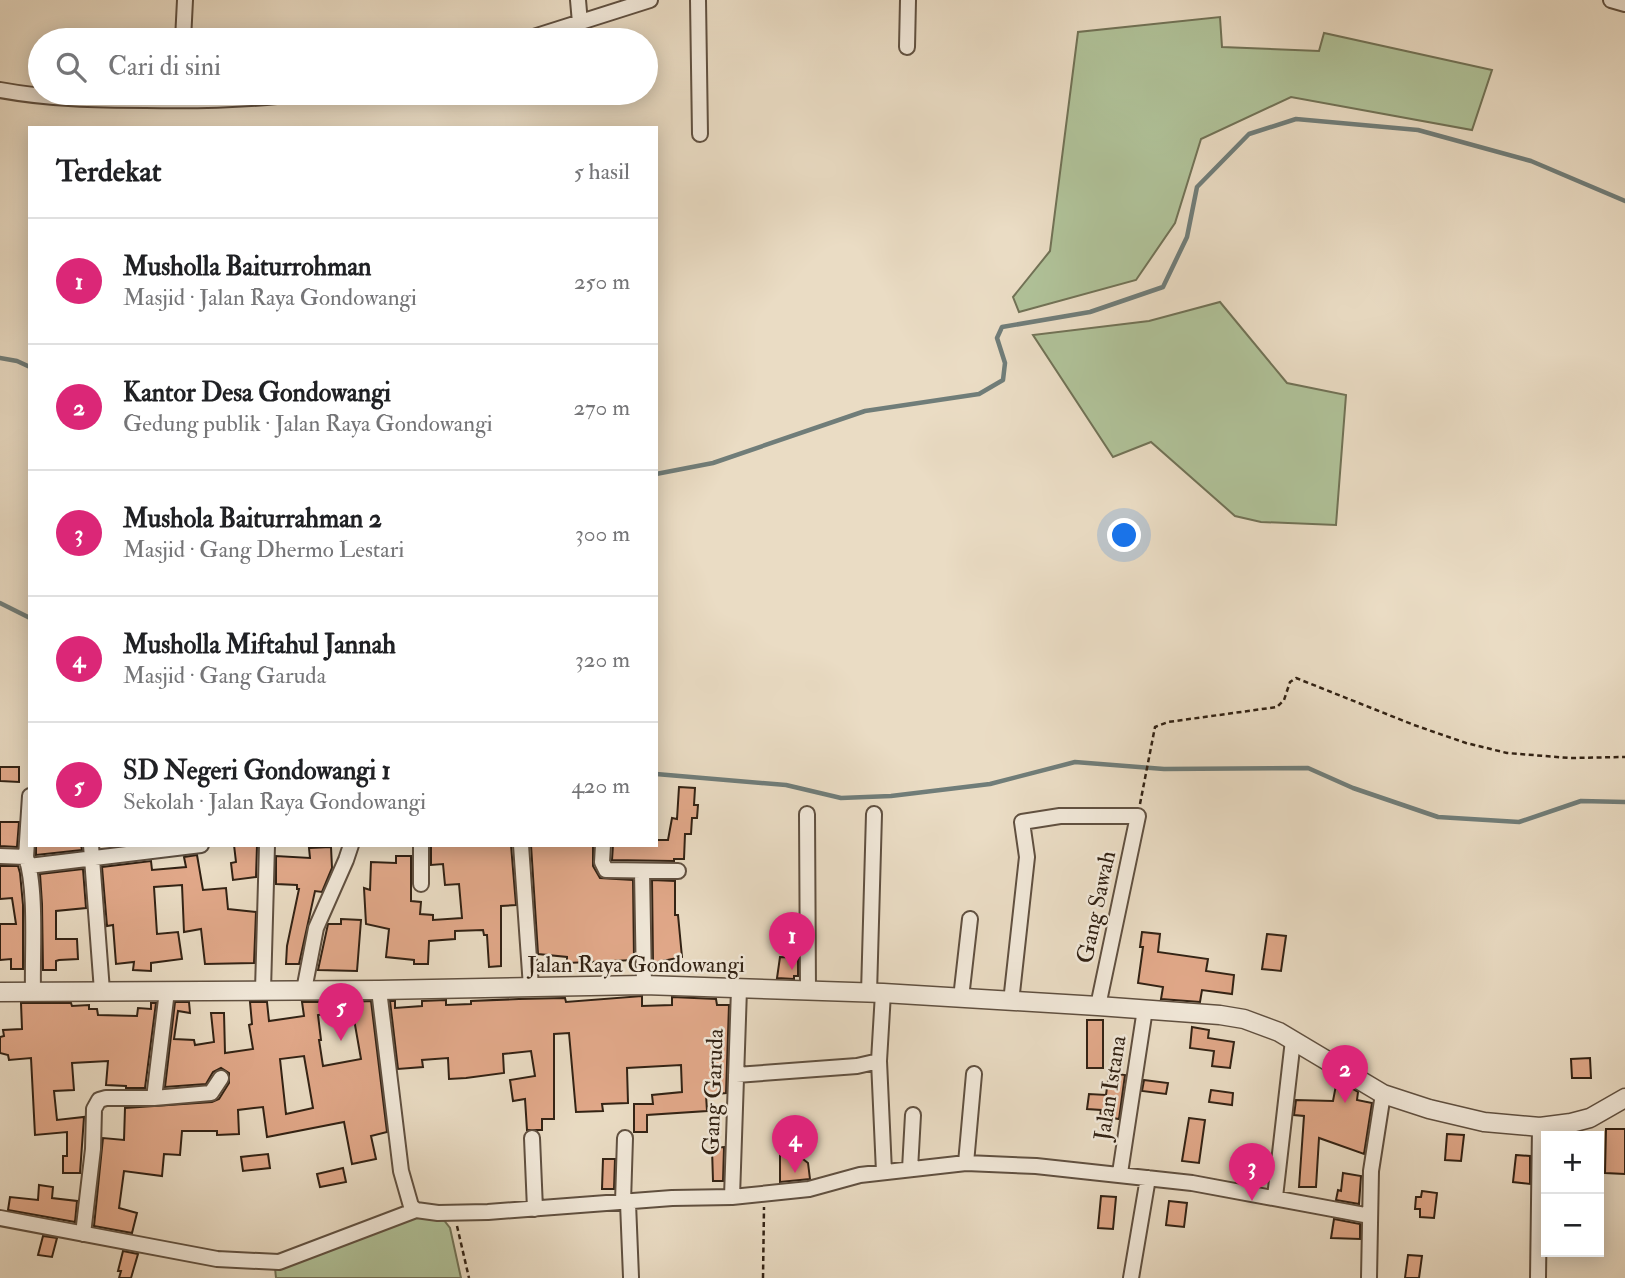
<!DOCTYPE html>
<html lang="id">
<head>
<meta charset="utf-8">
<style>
	body { margin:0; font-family:"IM FELL Double Pica",serif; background:#f2f2f2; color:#202124 }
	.controls { position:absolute; right:21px; bottom:21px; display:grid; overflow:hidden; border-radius:0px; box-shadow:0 4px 18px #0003 }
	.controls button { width:63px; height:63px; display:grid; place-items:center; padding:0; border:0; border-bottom:2px solid #e0e0e0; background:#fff; color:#202124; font:35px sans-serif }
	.you { position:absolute; left:1125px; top:536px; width:24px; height:24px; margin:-18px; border:5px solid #fff; border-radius:50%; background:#1a73e8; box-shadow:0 0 0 10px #1a73e833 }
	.badge { display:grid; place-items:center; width:46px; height:46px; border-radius:50%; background:#db2777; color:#fff; font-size:23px; font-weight:700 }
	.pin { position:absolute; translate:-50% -58px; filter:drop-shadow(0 2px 4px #0008) }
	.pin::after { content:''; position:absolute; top:37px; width:24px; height:21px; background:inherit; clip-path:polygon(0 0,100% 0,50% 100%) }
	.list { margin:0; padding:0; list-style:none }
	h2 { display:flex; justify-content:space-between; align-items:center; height:91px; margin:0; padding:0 28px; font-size:30px }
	h2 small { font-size:23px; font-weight:400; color:#757577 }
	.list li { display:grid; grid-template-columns:46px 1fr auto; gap:21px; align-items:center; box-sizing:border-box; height:126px; padding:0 28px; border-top:2px solid #e0e0e0 }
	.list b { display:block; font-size:26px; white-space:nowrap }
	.list p { margin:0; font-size:23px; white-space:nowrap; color:#757577 }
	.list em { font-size:23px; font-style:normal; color:#757577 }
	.icon { flex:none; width:38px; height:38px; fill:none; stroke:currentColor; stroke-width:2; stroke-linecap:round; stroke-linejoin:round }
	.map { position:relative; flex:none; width:1625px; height:1278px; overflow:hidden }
	.search { position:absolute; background:#fff; box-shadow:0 4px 18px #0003; left:28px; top:28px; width:630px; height:77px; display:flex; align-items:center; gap:18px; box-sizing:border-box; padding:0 24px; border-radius:38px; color:#757577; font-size:26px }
	.panel { position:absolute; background:#fff; box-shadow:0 4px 18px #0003; left:28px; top:126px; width:630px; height:721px; border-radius:0px }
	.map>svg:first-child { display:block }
	.green { fill:#b0c299; stroke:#717256; stroke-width:2 }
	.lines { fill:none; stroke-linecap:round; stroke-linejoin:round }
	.stream { stroke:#707d79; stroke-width:4.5 }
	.building { fill:#e1a889; stroke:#322214; stroke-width:2; fill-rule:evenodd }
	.minor-casing { stroke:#605040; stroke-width:18 }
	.tertiary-casing { stroke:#605040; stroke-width:21 }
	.path { stroke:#322214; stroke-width:2.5; stroke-dasharray:5 3.5; stroke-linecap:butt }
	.minor { stroke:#f1e8d9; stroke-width:14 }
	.tertiary { stroke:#f1e8d9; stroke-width:18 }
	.labels { text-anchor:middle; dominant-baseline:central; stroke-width:5; stroke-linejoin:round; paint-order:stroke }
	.street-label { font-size:23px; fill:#322214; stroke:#f1e8d9 }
</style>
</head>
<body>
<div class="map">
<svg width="1625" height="1278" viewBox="0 0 1625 1278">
	<rect width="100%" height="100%" fill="#eadcc4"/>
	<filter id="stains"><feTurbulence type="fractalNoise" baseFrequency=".00286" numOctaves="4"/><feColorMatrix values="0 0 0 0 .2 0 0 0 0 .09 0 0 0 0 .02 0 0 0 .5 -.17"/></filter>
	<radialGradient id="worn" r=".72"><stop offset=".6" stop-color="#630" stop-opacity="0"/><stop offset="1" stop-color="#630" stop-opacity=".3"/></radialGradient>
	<!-- green -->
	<path class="green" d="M1220,17L1222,47L1319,51L1324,33L1492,70L1472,130L1291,97L1201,139L1175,223L1136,280L1019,312L1013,297L1050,251L1078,32Z
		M1220,302L1287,383L1346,395L1336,525L1261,522L1235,516L1151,442L1113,457L1033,335L1149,321Z
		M423,1213L443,1219L450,1228L461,1278H276L275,1268Z"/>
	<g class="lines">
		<!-- stream -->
		<path class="stream" d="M0,358L17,361L30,367
			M656,474L713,463L865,411L979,394L1003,380L1005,363L997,338L1002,327L1090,312L1163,287L1187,237L1197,187L1249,134L1296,119L1418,130L1531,161L1625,201
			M0,603L30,618
			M656,774L786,785L841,798L891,796L990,784L1075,762L1164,769L1308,768L1353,788L1438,817L1519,822L1581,801L1625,802"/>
	</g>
	<!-- building -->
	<path class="building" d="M0,767H19V782L0,781Z
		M679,787L695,788L694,805H698L697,818H692L691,834H685L684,859H674V861L612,860L613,845H656V840H668L672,818L677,819Z
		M0,822H19L17,847L0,846Z
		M36,845H81L82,850L36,855Z
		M234,845H257L256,877L233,880L231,863L236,862Z
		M431,845H511L516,905L501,906V966L489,967L487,935H484L483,930L455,931V939L429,941L428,964H414V960L386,957L389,929L366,924L364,888L370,890L371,862L396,863V856H411V901L421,902L420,914L433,915V920L462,918L459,884L445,885L443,864L431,865Z
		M531,845H593V866L600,878L633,880L634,960L567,963V957L538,954Z
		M331,847L332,868L322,892L315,891L299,964H286L287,946L299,889H297V885L276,884V856L310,858L309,848Z
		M197,855L203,890L226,888L228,909L256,912L254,963L205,964L201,929L184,932L182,885L154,887L157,934L178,932L182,959L151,963V971L133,970L134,962L116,964L113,925L107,926L102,867L151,861L152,870L186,867L184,857Z
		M0,866H18L20,873L23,905V969H11V959L0,960V924H16L12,898L0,899Z
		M83,869L86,908L56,911V939H77L78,959L59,960L56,961V970H43L42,904L40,874Z
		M652,880L675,881V915H678L682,957L653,963Z
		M341,919L361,920L357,971L318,970L328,924H341Z
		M1142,932L1160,934L1158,952L1208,959L1206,971L1234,975L1232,994L1202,990L1200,1002L1161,999L1163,987L1138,983L1143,947H1140Z
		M1267,934L1286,936L1281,971L1262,969Z
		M780,957L798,958V976H794V979L777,978Z
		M642,996V1006L672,1005V997L716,999L717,1005H729L726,1093L706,1095L707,1111L647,1115V1132H634V1104H653L652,1095L682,1092L681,1065L627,1068L628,1103L602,1104L603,1111L576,1112L569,1033L554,1034V1119H542V1130H527L525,1099L513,1101L510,1080L535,1076L531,1051L503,1054L504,1073L466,1078L449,1079L448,1058L422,1060L423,1067L398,1069L390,1001H395V1008L422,1006V1001L446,1000V1005L471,1004V1001L519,999L565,998L566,1002Z
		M371,1001L387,1132L371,1136L376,1159L352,1164L344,1122L267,1137L263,1107L238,1110L239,1134L217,1135V1131H182L180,1155L164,1154L162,1176L124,1171L119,1208L137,1213L132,1233L94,1226L103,1138L124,1140L125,1108L212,1102L219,1099L229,1083V1073L221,1068L213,1072L206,1084L165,1087L175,1002H189L190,1013L178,1011L174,1039L194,1040L195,1045L214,1042L211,1013H224L225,1053L253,1049L249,1025L252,1024L250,1002H267L269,1021L304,1016L302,1002H344L345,1011L318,1015L321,1040H319L323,1066L361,1059L351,1002ZM304,1056L313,1108L286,1114L280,1059Z
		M21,1003H71L72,1006L89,1005V1009H97L98,1015L137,1016L138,1008L151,1009V1003H156L145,1088H126V1086L106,1085L108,1061L72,1063L74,1090L54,1091L57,1120L84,1117L80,1173H63V1156H67V1132L35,1135L31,1058L9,1060L8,1055L0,1053V1037L4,1036L3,1030L22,1029Z
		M1087,1020H1103V1068H1087Z
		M1192,1027L1209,1030L1208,1038L1234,1042L1230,1068L1212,1066L1214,1051L1190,1048Z
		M1590,1058L1591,1078H1572L1571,1059Z
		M1109,1073L1125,1075L1119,1119L1100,1116L1101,1110L1087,1109L1089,1094L1106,1095Z
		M1144,1080L1168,1083L1166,1094L1142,1091Z
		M1337,1080L1358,1092L1357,1100L1372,1103L1364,1154L1319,1138L1316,1187H1299L1304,1116L1294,1115L1296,1100L1333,1101Z
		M1211,1090L1233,1093L1232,1105L1209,1102Z
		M1189,1118L1205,1120L1199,1163L1182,1161Z
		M1606,1129H1625V1174L1605,1173Z
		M1447,1134L1464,1135L1461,1161L1445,1160Z
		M780,1141L808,1163L810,1179L780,1182Z
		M724,1147L723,1181H713L712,1148Z
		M268,1154L270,1168L243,1171L241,1157Z
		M1516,1155L1530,1156V1184L1513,1182Z
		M603,1159H615L614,1189H602Z
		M343,1168L346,1182L320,1187L317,1174Z
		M1343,1173L1361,1176L1359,1204L1336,1200L1338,1190L1341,1191Z
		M39,1185L53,1187L52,1198L77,1201L75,1222L8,1210L10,1197L38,1200Z
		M1422,1191L1437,1193L1434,1218L1420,1217V1209H1415L1416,1197H1421Z
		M1101,1196L1116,1197L1113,1229L1098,1228Z
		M1169,1201L1187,1203L1184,1227L1166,1225Z
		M1334,1219L1360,1224V1239L1331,1238Z
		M43,1236L57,1238L52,1257L38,1255Z
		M123,1251L138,1254L131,1278H119L121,1271H118Z
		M1408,1255L1422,1256L1419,1278H1405Z"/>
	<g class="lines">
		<!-- minor casing -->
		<g class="minor-casing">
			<path id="minor" d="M578,0L580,23
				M698,0L700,134
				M1611,0L1625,4
				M183,40L185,0
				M524,40L650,0
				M907,47L908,0
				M0,90C49,99 96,100 146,100C198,101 251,100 303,93
				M30,796L26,857C37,890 32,954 33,991
				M807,814L808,991
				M91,845L102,991
				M521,845L531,987
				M603,845L602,862L606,870L678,871
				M0,856L26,857
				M29,866L201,845
				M642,871L644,985
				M421,884V845
				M263,990L267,845
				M304,990L316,928L346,860L351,845
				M379,990L401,1171L411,1206L416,1210L438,1213L488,1212L672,1198L732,1197L809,1189L860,1175L966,1163L1036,1166L1192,1183L1370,1216
				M869,993L874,814
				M961,998L970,919
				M1011,1002L1027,857L1022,822L1060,816H1138L1098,1006
				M879,1061L884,1172
				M736,1075L857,1066L879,1061L883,993
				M154,1098L211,1093L221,1078
				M532,1138L535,1209
				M966,1163L974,1074
				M910,1169L913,1115
				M1120,1173L1145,1009
				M732,1197L739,989
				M1275,1197L1293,1040
				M623,1202L625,1138
				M628,1203L631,1277
				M0,1218L217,1259L279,1262L416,1210
				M83,1234L93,1149L94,1109L99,1100L106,1098H154L167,991
				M1131,1278L1148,1178
				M1369,1278L1371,1171L1383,1094
				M1538,1278L1540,1127"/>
		</g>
		<!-- tertiary casing -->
		<g class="tertiary-casing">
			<path id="tertiary" d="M0,992L379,990L644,985L883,993L1098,1006L1220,1015L1244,1019L1279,1032L1383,1094L1429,1109L1484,1122L1540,1127L1571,1123L1590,1118L1625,1098"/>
		</g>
		<!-- path -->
		<path class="path" d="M1140,804L1155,727L1168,722L1277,707L1284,700L1290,682L1296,678L1414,725L1466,743L1507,753L1570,758L1625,757
			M457,1226L469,1278
			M763,1278L764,1207"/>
		<!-- minor -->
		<use href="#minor" class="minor"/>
		<!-- tertiary -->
		<use href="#tertiary" class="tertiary"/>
	</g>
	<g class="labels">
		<!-- street labels -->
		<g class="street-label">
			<text transform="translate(1096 907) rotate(-78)">Gang Sawah</text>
			<text x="636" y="964">Jalan Raya Gondowangi</text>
			<text transform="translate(1110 1088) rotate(-81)">Jalan Istana</text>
			<text transform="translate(713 1092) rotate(-88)">Gang Garuda</text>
		</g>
	</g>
	<rect width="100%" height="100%" filter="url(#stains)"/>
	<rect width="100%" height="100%" fill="url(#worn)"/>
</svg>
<div class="controls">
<button>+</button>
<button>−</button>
</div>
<div class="you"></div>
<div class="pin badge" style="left:792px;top:970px">1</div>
<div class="pin badge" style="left:1345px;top:1103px">2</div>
<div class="pin badge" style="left:1252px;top:1201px">3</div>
<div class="pin badge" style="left:795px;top:1173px">4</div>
<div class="pin badge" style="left:341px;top:1041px">5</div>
<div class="search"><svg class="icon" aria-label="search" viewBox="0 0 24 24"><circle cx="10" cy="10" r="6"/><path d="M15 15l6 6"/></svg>Cari di sini</div>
<section class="panel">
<h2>Terdekat<small>5 hasil</small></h2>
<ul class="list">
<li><span class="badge">1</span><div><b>Musholla Baiturrohman</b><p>Masjid · Jalan Raya Gondowangi</p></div><em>250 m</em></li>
<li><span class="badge">2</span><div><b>Kantor Desa Gondowangi</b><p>Gedung publik · Jalan Raya Gondowangi</p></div><em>270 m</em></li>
<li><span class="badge">3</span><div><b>Mushola Baiturrahman 2</b><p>Masjid · Gang Dhermo Lestari</p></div><em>300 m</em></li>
<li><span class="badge">4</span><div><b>Musholla Miftahul Jannah</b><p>Masjid · Gang Garuda</p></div><em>320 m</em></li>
<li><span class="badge">5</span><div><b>SD Negeri Gondowangi 1</b><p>Sekolah · Jalan Raya Gondowangi</p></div><em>420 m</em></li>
</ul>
</section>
</div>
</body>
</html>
